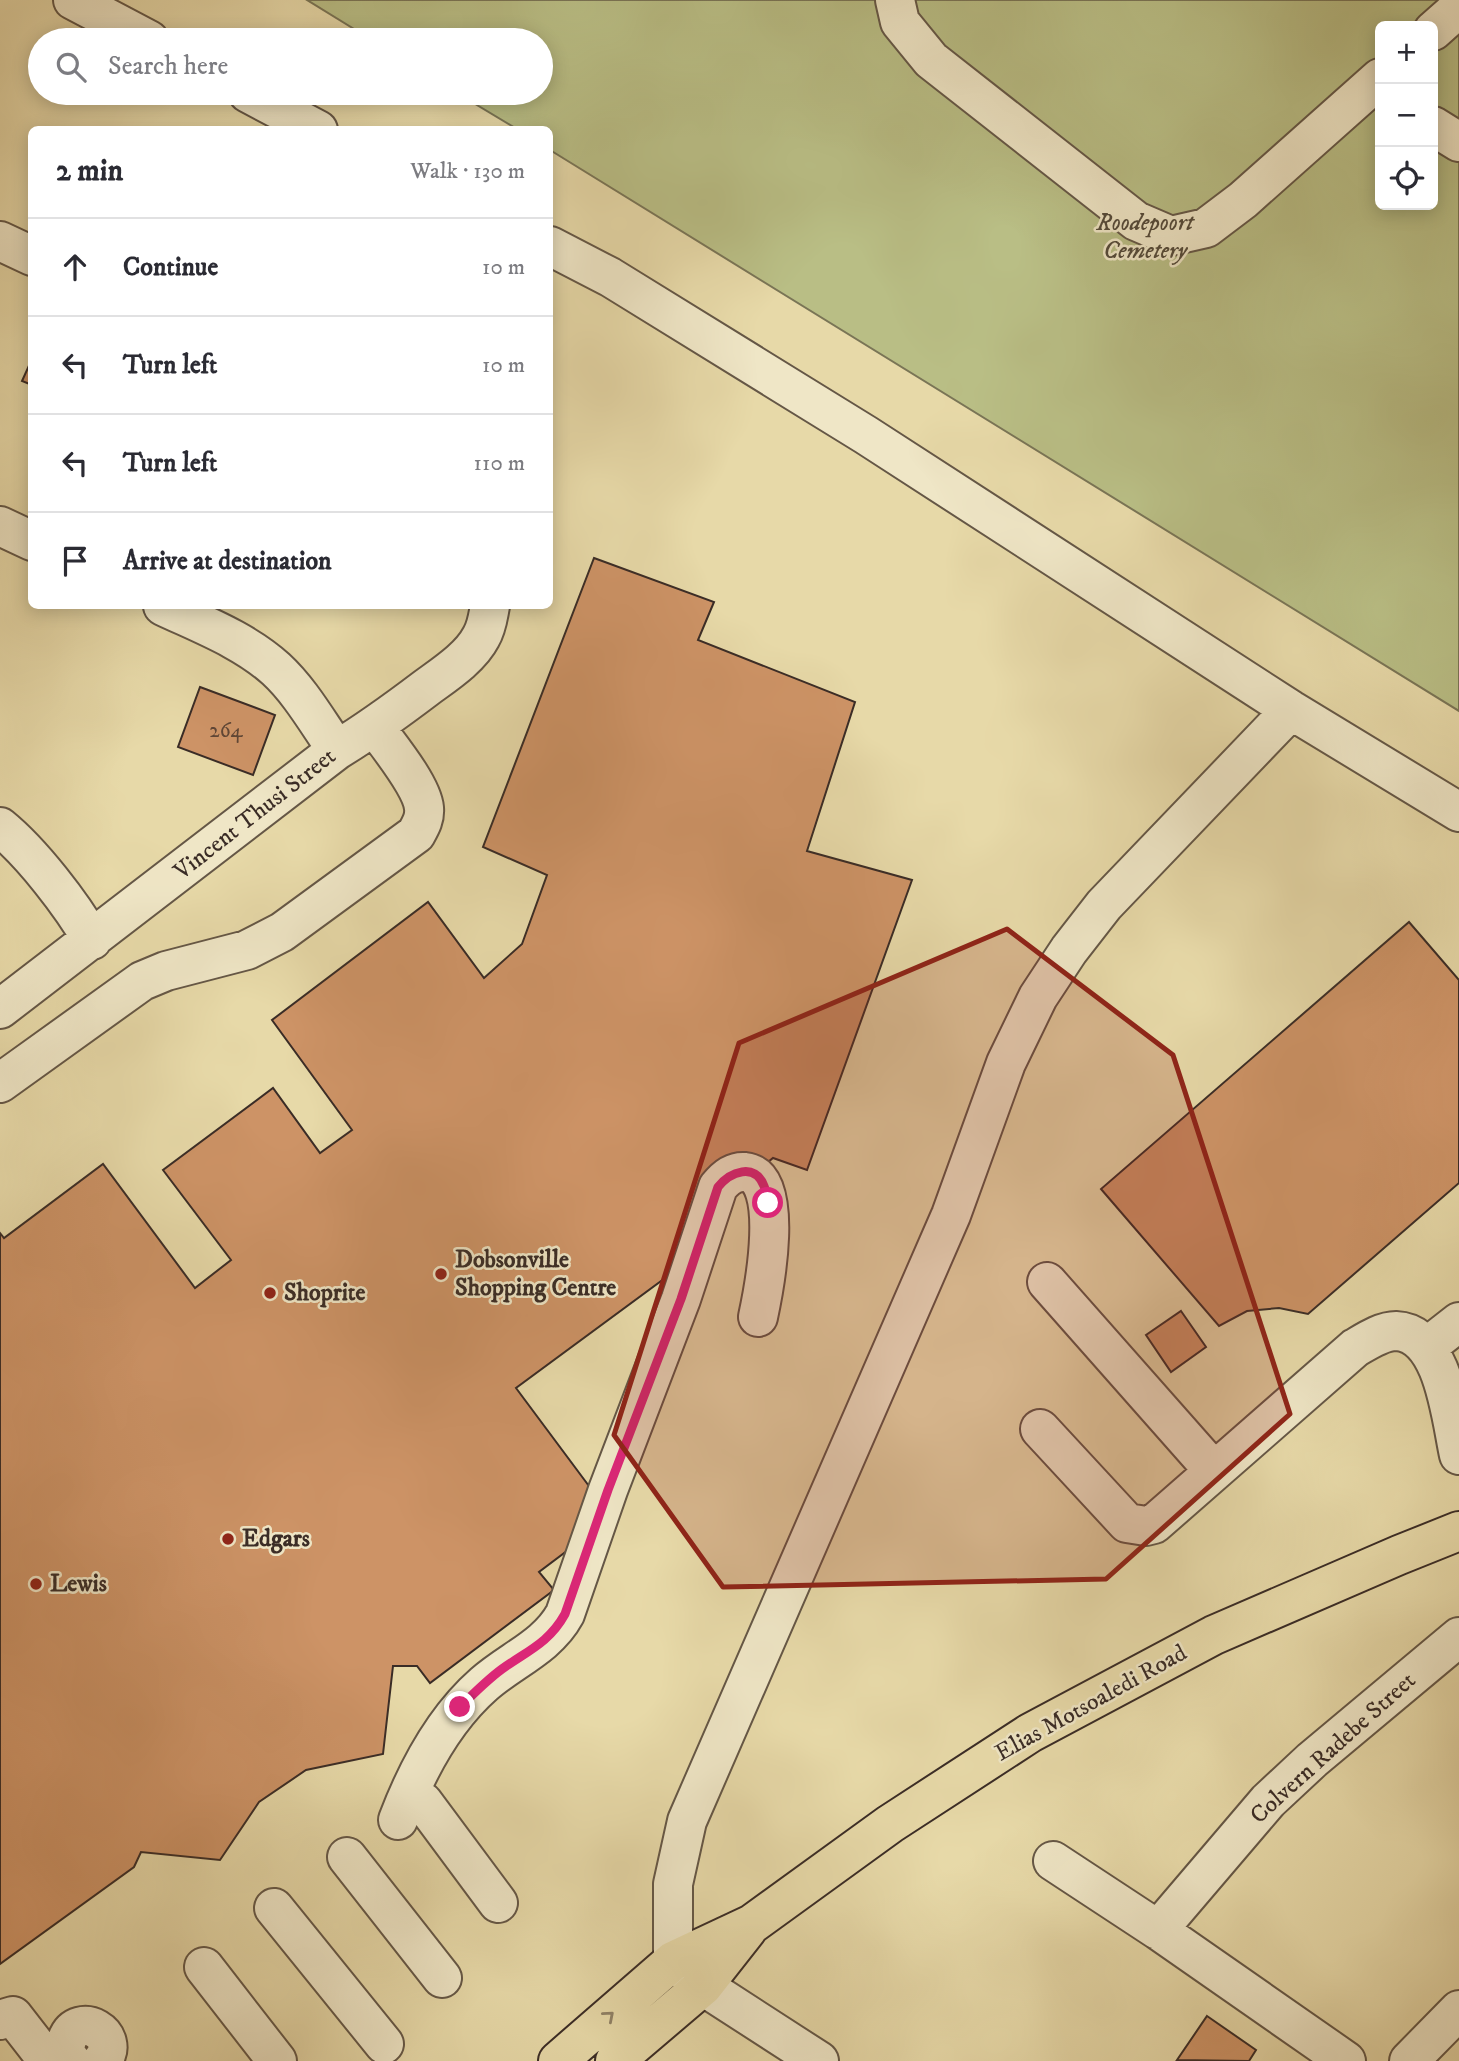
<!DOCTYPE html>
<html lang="en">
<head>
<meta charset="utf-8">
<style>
	body { margin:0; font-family:"IM FELL DW Pica",serif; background:#f2f2f3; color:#2b2b33 }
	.controls { position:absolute; right:21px; top:21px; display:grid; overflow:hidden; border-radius:10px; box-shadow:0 4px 18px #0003 }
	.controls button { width:63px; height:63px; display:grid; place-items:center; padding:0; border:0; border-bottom:2px solid #e1e1e2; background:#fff; color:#2b2b33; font:35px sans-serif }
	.stop { position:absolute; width:21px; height:21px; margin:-16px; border:5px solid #db2777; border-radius:50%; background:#fff }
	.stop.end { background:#db2777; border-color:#fff; box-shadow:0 2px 7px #0008 }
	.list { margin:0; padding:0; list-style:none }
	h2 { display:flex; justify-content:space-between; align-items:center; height:91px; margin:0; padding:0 28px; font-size:30px }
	h2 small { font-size:23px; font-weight:400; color:#7c7c81 }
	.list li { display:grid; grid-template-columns:46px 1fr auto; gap:21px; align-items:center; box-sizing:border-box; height:98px; padding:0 28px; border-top:2px solid #e1e1e2 }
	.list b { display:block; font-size:26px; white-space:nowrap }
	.list em { font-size:23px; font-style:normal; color:#7c7c81 }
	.icon { flex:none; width:38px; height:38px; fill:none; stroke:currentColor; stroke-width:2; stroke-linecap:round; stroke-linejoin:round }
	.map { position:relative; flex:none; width:1459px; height:2061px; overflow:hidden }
	.search { position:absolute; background:#fff; box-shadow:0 4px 18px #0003; left:28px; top:28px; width:525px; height:77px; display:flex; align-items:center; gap:18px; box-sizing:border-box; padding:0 24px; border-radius:38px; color:#7c7c81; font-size:26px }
	.panel { position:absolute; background:#fff; box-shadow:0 4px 18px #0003; left:28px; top:126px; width:525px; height:483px; border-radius:10px }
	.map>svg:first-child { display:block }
	.green { fill:#b9be85; stroke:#7a7556; stroke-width:2; fill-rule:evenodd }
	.building { fill:#cd9366; stroke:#3a2c26; stroke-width:2 }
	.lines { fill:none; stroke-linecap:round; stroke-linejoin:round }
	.minor-casing { stroke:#655746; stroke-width:42 }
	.major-casing { stroke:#3a2c26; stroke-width:42 }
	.minor { stroke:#efe6c6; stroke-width:38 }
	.major { stroke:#e7d9a8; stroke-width:38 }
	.oneway { stroke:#908267 }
	.route { stroke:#db2777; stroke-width:9 }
	.marked { fill:#8f2418; fill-opacity:0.2; stroke:#8f2418; stroke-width:5; stroke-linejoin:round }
	.poi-dot { fill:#8f2418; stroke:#efe6c6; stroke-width:2.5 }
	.labels { text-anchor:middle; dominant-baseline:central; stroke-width:5; stroke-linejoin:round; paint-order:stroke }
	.number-label { font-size:21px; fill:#5f4636 }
	.park-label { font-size:24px; font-style:italic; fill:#534939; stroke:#efe6c6 }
	.street-label { font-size:24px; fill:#3a2c26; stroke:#efe6c6 }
	.poi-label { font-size:24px; font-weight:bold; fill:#3a2c26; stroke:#efe6c6; text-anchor:start }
</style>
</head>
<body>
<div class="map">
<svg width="1459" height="2061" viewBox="0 0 1459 2061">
	<rect width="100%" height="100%" fill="#e7d9a8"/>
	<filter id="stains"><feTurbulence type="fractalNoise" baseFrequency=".00286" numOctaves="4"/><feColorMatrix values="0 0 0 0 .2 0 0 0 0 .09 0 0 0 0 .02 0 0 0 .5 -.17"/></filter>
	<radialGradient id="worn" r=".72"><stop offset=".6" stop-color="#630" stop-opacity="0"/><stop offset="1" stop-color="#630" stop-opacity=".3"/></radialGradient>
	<!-- green -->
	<path class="green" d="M307,0H1459V711L550,150V130L517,129L457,93H541V40H372ZM1380,26H1433V205H1380Z"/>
	<!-- building -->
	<path class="building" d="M32,359V385L22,381Z
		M594,558L714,602L698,640L855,702L807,851L912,880L807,1170L773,1158L679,1236L695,1256L516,1388L612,1517L539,1572L554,1590L430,1683L417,1666H393L383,1754L306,1770L259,1802L220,1860L141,1852L134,1867L0,1964V1233L4,1238L103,1164L195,1288L231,1260L163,1170L273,1088L320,1153L352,1130L272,1020L428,902L484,978L522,944L547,875L483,847Z
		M200,687L275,715L253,775L178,747Z
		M1409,922L1459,980V1183L1308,1314L1279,1308L1247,1311L1219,1326L1101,1189Z
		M1181,1311L1206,1347L1171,1372L1146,1335Z
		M1207,2016L1256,2050L1249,2061L1177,2060Z"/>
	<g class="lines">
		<!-- minor casing -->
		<g class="minor-casing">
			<path id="minor" d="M73,0L149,40
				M895,0L900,22L931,60L1136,221L1171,236L1206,228L1243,200L1380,78
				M1433,31L1459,8
				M248,93L318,130
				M1433,126L1459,142
				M0,241L32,256
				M550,246L610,277L866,435L1291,710L1459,812
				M0,526L32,541
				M163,606C201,624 244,640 276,669C300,691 318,723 337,750
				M0,827C32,853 72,905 92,940
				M0,1009L337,750C368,731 397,710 426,688C445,674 470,658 481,637C487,627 488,616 490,606
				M0,1083L142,981L166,971L247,950L282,932L416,834C421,825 425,818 424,808C422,786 388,745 375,727
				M1047,1282L1214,1471
				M1427,1347L1459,1322
				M1040,1429L1127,1523L1146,1526L1154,1524L1355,1348C1367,1341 1382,1331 1396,1331C1444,1333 1451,1419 1459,1455
				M423,1802L498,1903
				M398,1820C417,1770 443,1720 484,1684C511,1660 547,1647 565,1614L608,1490L681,1299L718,1187C725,1178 733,1171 745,1172C786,1177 764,1289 758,1317
				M347,1857L442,1978
				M1053,1861L1158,1930L1346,2061
				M274,1908L384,2044
				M1158,1930L1268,1801L1312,1760L1459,1637
				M204,1967L277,2061
				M0,2020L13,2016L48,2061
				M71,2061C66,2055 64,2048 67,2040C78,2009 123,2035 102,2061
				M819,2061L703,1986L673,1961V1884L687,1821L951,1215L1006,1063L1038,997L1069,950L1104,905L1291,710
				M1409,2061L1459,2010"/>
		</g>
		<!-- major casing -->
		<g class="major-casing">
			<path id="major" d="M558,2061L673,1961L752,1924L890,1824L1030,1733L1214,1635L1399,1555L1459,1531
				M615,2061L703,1986L747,1930"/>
		</g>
		<!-- minor -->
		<use href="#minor" class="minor"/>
		<!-- major -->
		<use href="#major" class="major"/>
	</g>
	<!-- one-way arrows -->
	<defs><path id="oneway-chevron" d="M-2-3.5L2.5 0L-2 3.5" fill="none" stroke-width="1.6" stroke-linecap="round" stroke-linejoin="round" transform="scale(1.75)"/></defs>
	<use class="oneway" href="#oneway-chevron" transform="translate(609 2016) rotate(-41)"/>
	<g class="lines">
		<!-- route -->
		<path class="route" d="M460,1707C473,1694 487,1680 502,1669C527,1651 549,1643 565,1614L608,1490L681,1299L718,1187C730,1172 755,1162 764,1186C766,1191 767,1198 768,1203"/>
	</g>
	<!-- marked area -->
	<path class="marked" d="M1007,929L1173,1055L1290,1414L1106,1579L723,1587L614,1435L739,1043Z"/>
	<!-- markers -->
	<g class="poi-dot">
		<circle cx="441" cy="1274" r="7"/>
		<circle cx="270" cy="1293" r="7"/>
		<circle cx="228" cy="1539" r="7"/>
		<circle cx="36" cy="1584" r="7"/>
	</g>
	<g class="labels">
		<!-- number labels -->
		<g class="number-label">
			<text x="226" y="731">264</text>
		</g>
		<!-- park labels -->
		<g class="park-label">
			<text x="1145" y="223">Roodepoort<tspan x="1145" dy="28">Cemetery</tspan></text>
		</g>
		<!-- street labels -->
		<g class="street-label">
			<text transform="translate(255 814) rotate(-38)">Vincent Thusi Street</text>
			<text transform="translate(1091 1703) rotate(-29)">Elias Motsoaledi Road</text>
			<text transform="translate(1333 1748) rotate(-42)">Colvern Radebe Street</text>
		</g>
		<!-- poi labels -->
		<g class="poi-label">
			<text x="455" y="1260">Dobsonville<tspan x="455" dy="28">Shopping Centre</tspan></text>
			<text x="284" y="1293">Shoprite</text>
			<text x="242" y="1539">Edgars</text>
			<text x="50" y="1584">Lewis</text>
		</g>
	</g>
	<rect width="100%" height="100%" filter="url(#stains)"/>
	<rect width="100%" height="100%" fill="url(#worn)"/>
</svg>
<div class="controls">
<button>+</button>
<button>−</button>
<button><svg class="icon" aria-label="locate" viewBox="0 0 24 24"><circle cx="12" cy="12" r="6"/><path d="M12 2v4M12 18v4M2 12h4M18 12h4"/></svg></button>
</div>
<div class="stop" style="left:768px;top:1203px"></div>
<div class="stop end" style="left:460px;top:1707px"></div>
<div class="search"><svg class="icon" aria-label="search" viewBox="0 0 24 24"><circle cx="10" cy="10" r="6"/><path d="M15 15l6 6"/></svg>Search here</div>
<section class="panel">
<h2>2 min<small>Walk · 130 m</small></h2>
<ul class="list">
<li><svg class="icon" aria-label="ahead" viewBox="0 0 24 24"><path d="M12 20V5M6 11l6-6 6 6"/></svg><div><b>Continue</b></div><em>10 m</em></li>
<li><svg class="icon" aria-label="left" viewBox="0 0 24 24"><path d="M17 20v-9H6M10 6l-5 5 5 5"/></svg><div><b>Turn left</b></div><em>10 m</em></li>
<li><svg class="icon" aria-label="left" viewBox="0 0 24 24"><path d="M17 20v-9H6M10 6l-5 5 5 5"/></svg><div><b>Turn left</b></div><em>110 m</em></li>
<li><svg class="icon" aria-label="arrive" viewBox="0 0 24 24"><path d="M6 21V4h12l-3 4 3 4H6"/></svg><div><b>Arrive at destination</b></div></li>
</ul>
</section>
</div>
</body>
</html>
